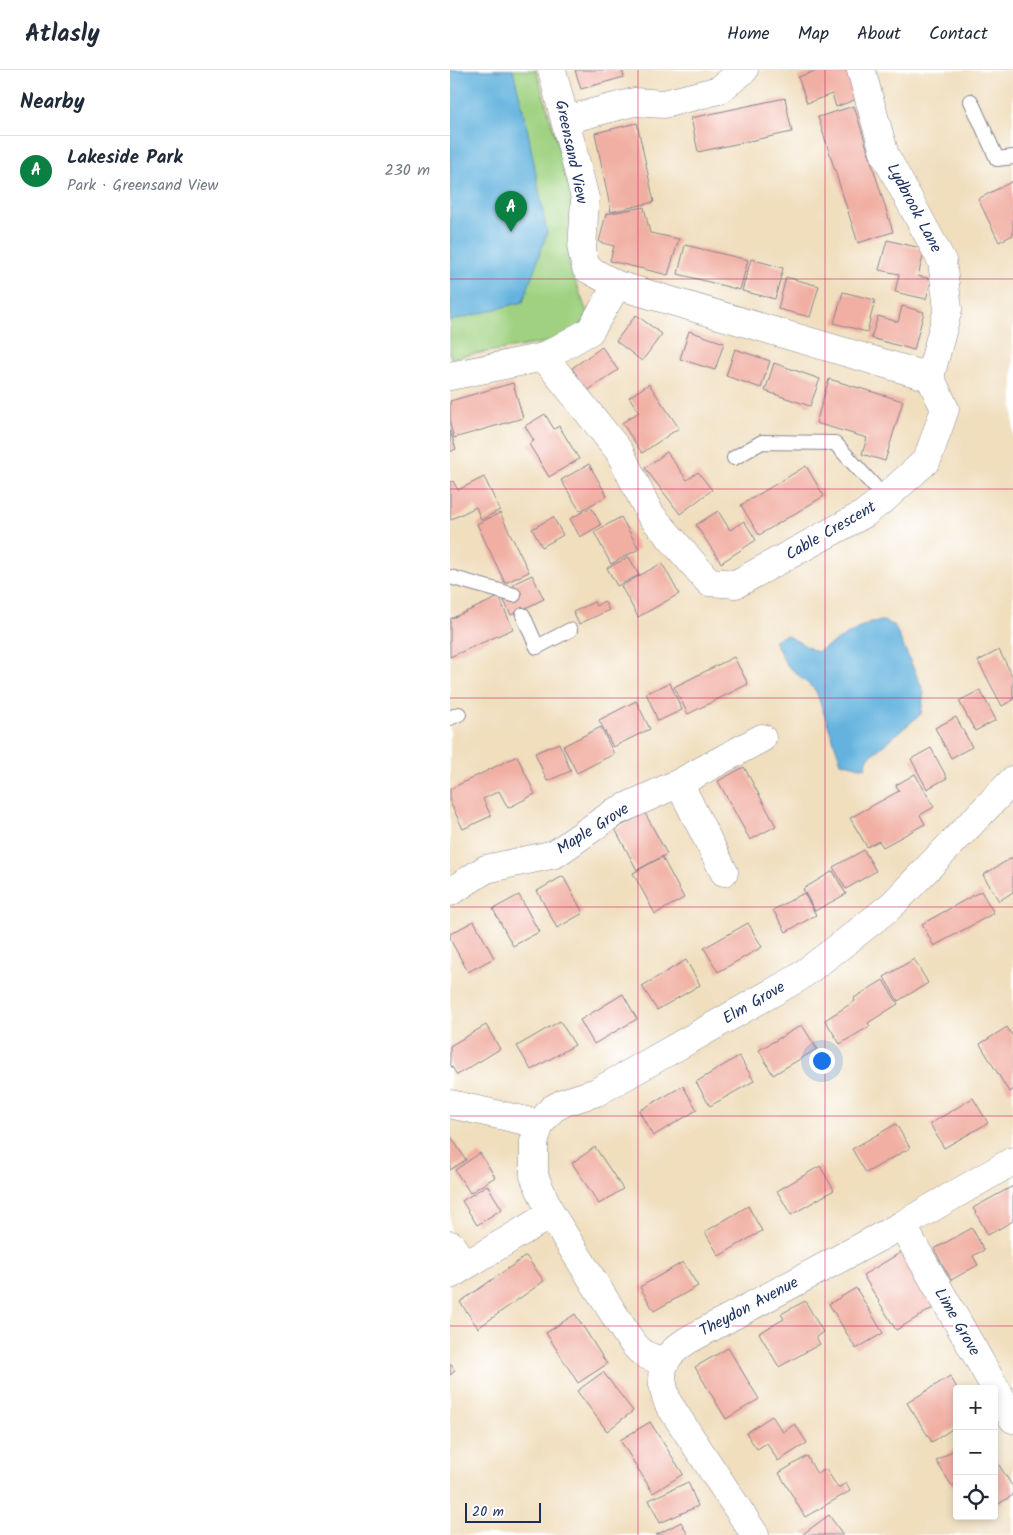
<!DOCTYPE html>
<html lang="en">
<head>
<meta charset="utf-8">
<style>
	body { margin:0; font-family:Kalam,sans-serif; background:#f2f2f3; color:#1f2937 }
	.controls { position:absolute; right:15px; bottom:15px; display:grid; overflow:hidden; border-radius:5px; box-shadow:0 2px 8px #0003 }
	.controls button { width:45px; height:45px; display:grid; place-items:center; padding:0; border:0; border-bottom:1px solid #e0e1e3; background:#fff; color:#1f2937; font:25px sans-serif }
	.scale { position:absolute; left:15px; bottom:12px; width:76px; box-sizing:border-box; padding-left:5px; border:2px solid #1b2f5e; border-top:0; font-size:14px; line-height:18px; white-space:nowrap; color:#1b2f5e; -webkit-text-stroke:4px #fff; paint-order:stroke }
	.you { position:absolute; left:371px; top:990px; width:18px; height:18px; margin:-12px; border:4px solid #fff; border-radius:50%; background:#1a73e8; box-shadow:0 0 0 8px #1a73e833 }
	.badge { display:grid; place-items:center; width:32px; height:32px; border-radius:50%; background:#0b8043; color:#fff; font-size:16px; font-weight:700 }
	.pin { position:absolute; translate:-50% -41px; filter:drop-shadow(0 1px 2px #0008) }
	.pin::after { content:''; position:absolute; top:26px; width:18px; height:15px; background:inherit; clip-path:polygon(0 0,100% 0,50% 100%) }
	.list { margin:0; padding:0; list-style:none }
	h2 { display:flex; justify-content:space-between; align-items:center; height:65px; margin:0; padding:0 20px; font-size:21px }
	h2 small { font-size:16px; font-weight:400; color:#747a83 }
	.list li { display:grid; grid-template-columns:32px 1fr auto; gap:15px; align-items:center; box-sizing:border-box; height:70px; padding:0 20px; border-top:1px solid #e0e1e3 }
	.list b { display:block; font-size:19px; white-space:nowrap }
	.list p { margin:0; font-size:16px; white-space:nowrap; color:#747a83 }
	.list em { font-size:16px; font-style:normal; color:#747a83 }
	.icon { flex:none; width:28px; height:28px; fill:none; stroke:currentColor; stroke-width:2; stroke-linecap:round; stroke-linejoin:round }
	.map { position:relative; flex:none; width:563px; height:1465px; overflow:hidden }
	header { display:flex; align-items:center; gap:30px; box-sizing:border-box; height:70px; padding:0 25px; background:#fff; border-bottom:1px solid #e0e1e3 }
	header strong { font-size:24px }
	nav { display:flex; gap:28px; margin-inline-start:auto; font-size:18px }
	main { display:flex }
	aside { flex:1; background:#fff }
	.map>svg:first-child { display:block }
	.green { fill:#9fd180; stroke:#5d806f }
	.water { fill:#63b3de; stroke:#3f719e }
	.building { fill:#f1afa3 }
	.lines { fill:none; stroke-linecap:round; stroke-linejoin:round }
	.service-casing { stroke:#86868e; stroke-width:16 }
	.minor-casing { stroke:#86868e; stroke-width:29 }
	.service { stroke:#fff; stroke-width:14 }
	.minor { stroke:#fff; stroke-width:28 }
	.grid { fill:none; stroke:#c2185b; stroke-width:1; stroke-opacity:0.55 }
	.labels { text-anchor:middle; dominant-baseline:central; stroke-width:5; stroke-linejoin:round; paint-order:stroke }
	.street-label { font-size:16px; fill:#1b2f5e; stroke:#fff }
</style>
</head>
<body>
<header>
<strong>Atlasly</strong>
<nav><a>Home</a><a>Map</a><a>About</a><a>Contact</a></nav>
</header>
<main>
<aside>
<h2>Nearby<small></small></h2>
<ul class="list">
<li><span class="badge">A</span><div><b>Lakeside Park</b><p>Park · Greensand View</p></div><em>230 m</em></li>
</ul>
</aside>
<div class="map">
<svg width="563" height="1465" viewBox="0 0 563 1465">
	<rect width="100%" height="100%" fill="#fff"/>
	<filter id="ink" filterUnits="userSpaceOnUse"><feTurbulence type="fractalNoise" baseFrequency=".02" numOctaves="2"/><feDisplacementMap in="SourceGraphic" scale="10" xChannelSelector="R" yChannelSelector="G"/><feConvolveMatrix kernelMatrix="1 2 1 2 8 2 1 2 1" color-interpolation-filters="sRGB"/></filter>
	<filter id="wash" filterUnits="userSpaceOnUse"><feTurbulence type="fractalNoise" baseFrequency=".0096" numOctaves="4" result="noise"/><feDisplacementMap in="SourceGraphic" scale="20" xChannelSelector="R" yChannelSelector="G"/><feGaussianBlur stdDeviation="1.12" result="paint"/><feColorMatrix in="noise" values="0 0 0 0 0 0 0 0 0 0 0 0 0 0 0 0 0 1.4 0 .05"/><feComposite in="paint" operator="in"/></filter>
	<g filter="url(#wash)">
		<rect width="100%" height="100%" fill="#f0debd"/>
		<!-- green -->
		<path class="green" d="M0,0H86L124,129L119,195L138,245L122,268L0,288Z"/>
		<!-- water -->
		<path class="water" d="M0,0H63L77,57L97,163L73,232L0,251Z
			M433,551L444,555L474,622L471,644L418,688L415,698L391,692L366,621L336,594L324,570L336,565L367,582L420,552Z"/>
		<g id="blocks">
			<!-- building -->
			<path class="building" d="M125,0H172L174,7L131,19Z
				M369,0H398L407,29L386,37L382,24L357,33L348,7Z
				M335,28L342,62L248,82L241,48Z
				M404,36L443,162L408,173L368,47Z
				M187,53L204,132L161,142L145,63Z
				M563,111V165L549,172L528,129Z
				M194,137L200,163L229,169L218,205L160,191L164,176L149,172L156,144Z
				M437,170L475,179L468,206L482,209L476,229L445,222L449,204L429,200Z
				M235,175L298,190L290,220L228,204Z
				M301,189L333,198L325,229L292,221Z
				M336,207L369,216L360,247L328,239Z
				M393,222L425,230L417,262L384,253Z
				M452,236L474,242L464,280L421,268L428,246L448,252Z
				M186,245L212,264L192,291L166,271Z
				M239,261L274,273L265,300L230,289Z
				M152,277L168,300L137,321L122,298Z
				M285,279L320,291L311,318L276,306Z
				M324,293L370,309L360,336L315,321Z
				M379,309L453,331L435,391L412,384L417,368L366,353Z
				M63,313L73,348L4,368L0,355V331Z
				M199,314L229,358L192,383L172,353L189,342L179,327Z
				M95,344L104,359L109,356L129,389L99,407L79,374L84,371L75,356Z
				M0,361L6,379L0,382Z
				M217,382L237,410L248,402L262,420L230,444L195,398Z
				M139,394L157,426L130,441L111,410Z
				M356,396L374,426L309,465L291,435Z
				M34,407L50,440L31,450L26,437L0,450V412L3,411L8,420Z
				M141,437L151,455L130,467L120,449Z
				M268,441L280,460L294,451L306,470L271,493L246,455Z
				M50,443L79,502L55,513L27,454Z
				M103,447L113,465L92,477L82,459Z
				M171,447L189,479L161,494L144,462Z
				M179,487L189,505L167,516L157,498Z
				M212,493L229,524L188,547L171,516Z
				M82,505L94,529L61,545L52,527L66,520L63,514Z
				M49,527L63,559L0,587V549Z
				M154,531L159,540L129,554L123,542L144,532L146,536Z
				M549,580L563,607V630L552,636L528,591Z
				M284,587L298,614L238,644L224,617Z
				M220,613L232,640L208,651L196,623Z
				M530,620L546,650L525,661L509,631Z
				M186,631L200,659L163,677L149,650Z
				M506,647L522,677L501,688L485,658Z
				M151,657L164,684L127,703L113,676Z
				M109,673L121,701L97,711L85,683Z
				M481,678L497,708L477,719L461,689Z
				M67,686L85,724L58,738L49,721L33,729L41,746L13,759L0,732V719Z
				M294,697L326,756L300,770L268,711Z
				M465,704L484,737L470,745L475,754L433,777L429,771L417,777L400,748L449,721L446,715Z
				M195,743L217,784L187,800L165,759Z
				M414,780L426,801L396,819L383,797Z
				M212,787L234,828L205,844L183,803Z
				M563,787V822L549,831L533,805Z
				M383,801L396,824L365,841L353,819Z
				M113,806L133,843L107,858L87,821Z
				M531,821L544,843L484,876L472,854Z
				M354,823L366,845L336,862L323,840Z
				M69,825L89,862L63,876L43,839Z
				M24,851L44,888L18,902L0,869V864Z
				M298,853L312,877L268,902L254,878Z
				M464,889L478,913L448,931L434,907Z
				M236,890L250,915L207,940L192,916Z
				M433,910L448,934L418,953L420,956L390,974L375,950L405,931L404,928Z
				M173,924L187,949L144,974L130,950Z
				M110,951L125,975L81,1000L67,976Z
				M36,955L50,979L7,1005L0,994V976Z
				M352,955L367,979L323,1005L309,980Z
				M557,957L563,967V1020L559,1022L530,974Z
				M289,986L304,1011L260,1036L246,1012Z
				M233,1016L247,1040L203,1066L189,1041Z
				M523,1028L538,1053L494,1078L480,1054Z
				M446,1054L460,1078L416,1103L402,1079Z
				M0,1065L16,1090L0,1100Z
				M145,1077L173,1119L149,1134L122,1093Z
				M30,1083L45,1107L20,1123L5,1100Z
				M370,1096L384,1120L341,1145L327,1121Z
				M37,1115L52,1139L27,1155L12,1131Z
				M563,1116V1151L538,1165L523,1138Z
				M298,1136L312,1161L269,1186L255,1162Z
				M522,1158L534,1180L523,1186L528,1195L501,1210L484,1179Z
				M455,1180L488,1235L446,1260L413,1205Z
				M76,1186L94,1211L28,1258L10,1232Z
				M233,1192L248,1216L204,1241L190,1217Z
				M406,1218L433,1263L406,1279L379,1234Z
				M355,1231L373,1262L366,1267L370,1274L329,1297L309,1263L334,1249L331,1244Z
				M125,1244L157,1294L128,1313L96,1263Z
				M278,1278L309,1329L276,1349L245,1297Z
				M0,1293L5,1301L0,1305Z
				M153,1302L183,1341L157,1361L127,1321Z
				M500,1306L507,1318V1356L482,1372L457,1333Z
				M322,1346L333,1362L345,1354L357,1373L328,1391L317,1373L307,1379L296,1363Z
				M200,1352L233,1404L203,1423L170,1370Z
				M507,1378V1413L502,1416L486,1391Z
				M357,1386L367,1404L376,1399L388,1418L396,1413L400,1421L355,1447L329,1403Z
				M547,1392L563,1417V1425L544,1437V1394Z
				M238,1412L248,1436L210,1453L199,1430Z
				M379,1445L393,1465H354L353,1464Z
				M231,1452L238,1465H206Z"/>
		</g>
	</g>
	<g filter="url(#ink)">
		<use href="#blocks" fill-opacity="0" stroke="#86868e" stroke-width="1"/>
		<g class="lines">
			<!-- service casing -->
			<g class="service-casing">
				<path id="service" d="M521,31L547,89L563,87
					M284,388L312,372L385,373L435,428
					M0,507L64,525
					M73,545L87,577L120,560
					M0,648L9,644"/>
			</g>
			<!-- minor casing -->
			<g class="minor-casing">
				<path id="minor" d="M411,0L435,85L492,191L498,239L480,307
					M115,50L184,32L214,34L269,20L294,0
					M94,287L169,381L200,444L259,512L286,514L414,444L435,428L477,390L495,339L480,307L167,215
					M0,306L94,287L140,261L167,215L136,198L132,181L135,128L102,0
					M229,713L274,802
					M0,822L36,799L105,784L165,742L229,713L312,668
					M0,1034L90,1054
					M452,1155L563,1349
					M1,1175L14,1195
					M0,1205L101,1144
					M214,1291C193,1286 190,1283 177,1265L101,1144L84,1106V1072L90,1054L102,1039L115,1032L147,1022L348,908L393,874L442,835L563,710
					M305,1465L218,1333C207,1302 210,1288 238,1270L452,1155L563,1091"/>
			</g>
			<!-- service -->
			<use href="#service" class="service"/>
			<!-- minor -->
			<use href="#minor" class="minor"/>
		</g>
	</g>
	<!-- grid -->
	<path class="grid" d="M188,0V1465M375,0V1465M0,209H563M0,419H563M0,628H563M0,837H563M0,1046H563M0,1256H563"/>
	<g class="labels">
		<!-- street labels -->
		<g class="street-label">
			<text transform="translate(121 82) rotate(78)">Greensand View</text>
			<text transform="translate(464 138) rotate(62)">Lydbrook Lane</text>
			<text transform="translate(381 461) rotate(-30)">Cable Crescent</text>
			<text transform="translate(143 759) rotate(-32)">Maple Grove</text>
			<text transform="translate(304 933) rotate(-30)">Elm Grove</text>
			<text transform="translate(299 1237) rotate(-28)">Theydon Avenue</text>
			<text transform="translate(507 1252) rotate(60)">Lime Grove</text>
		</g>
	</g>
</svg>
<div class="controls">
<button>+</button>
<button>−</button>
<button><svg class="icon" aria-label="locate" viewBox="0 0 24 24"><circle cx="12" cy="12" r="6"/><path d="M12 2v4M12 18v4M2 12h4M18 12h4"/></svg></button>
</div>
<div class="scale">20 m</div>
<div class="you"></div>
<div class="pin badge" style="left:61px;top:162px">A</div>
</div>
</main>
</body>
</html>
